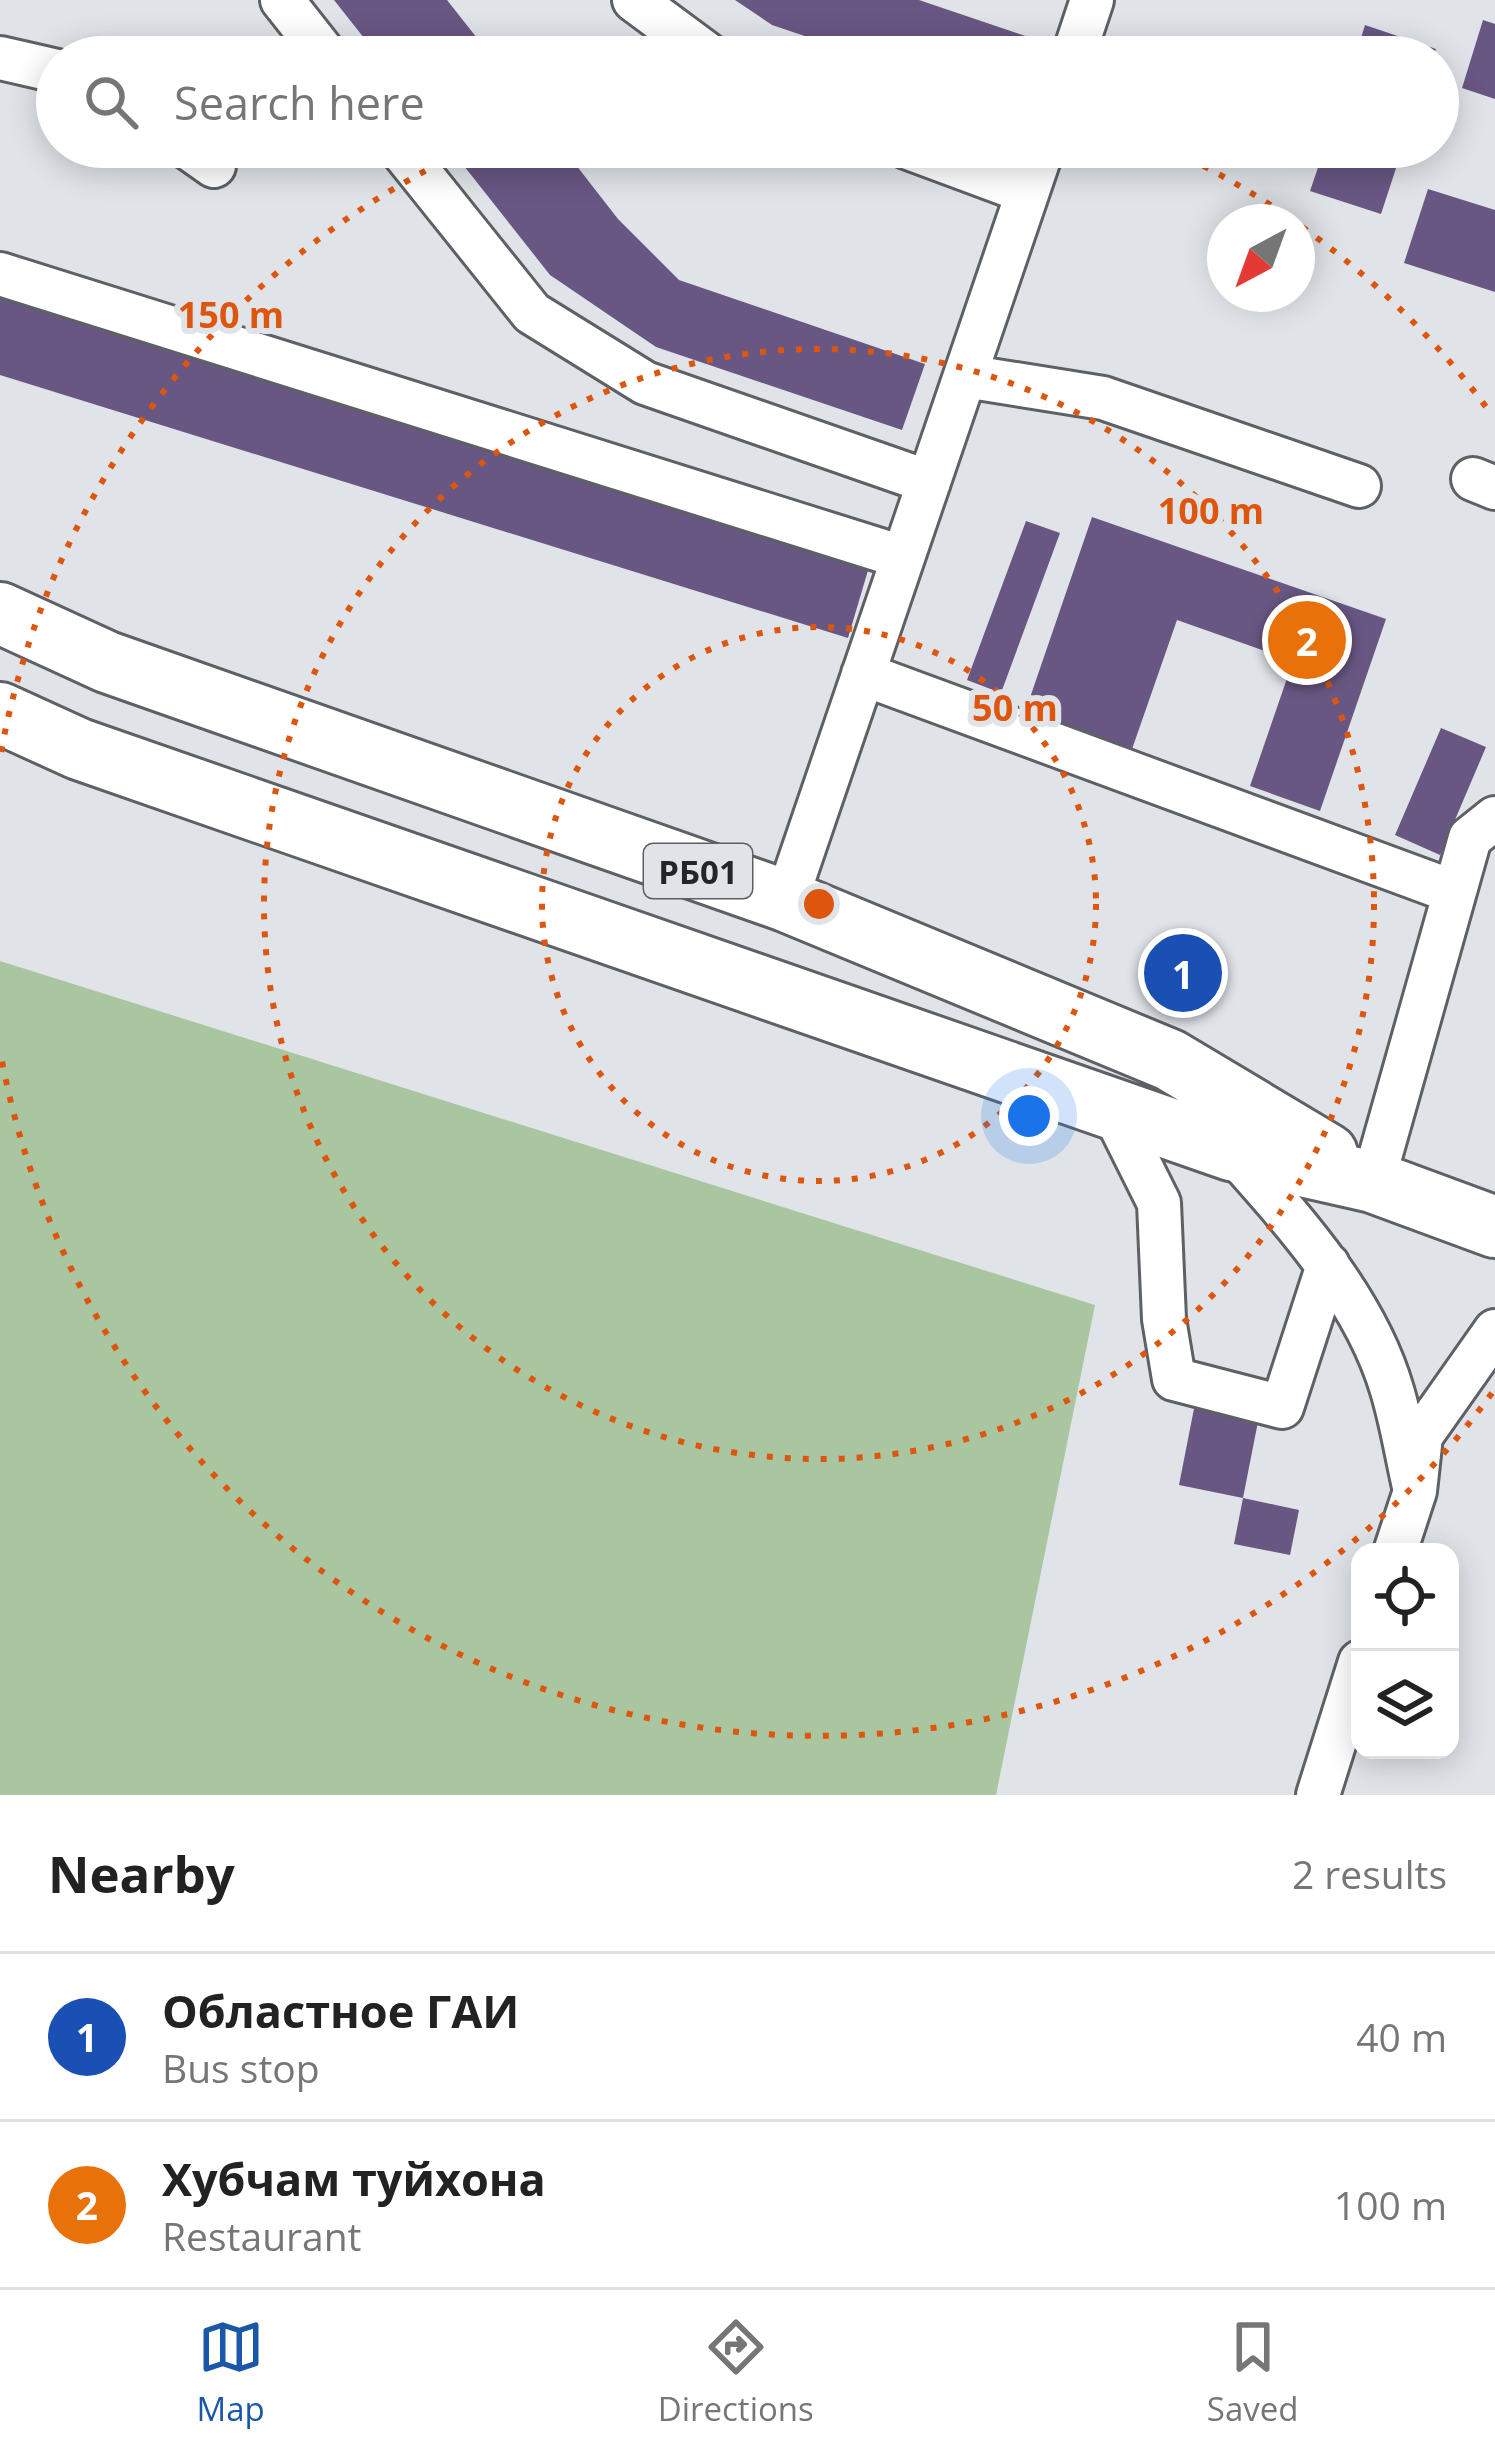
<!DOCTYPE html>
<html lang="en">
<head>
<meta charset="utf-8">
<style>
	body { margin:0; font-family:"Open Sans",sans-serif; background:#f6f6f6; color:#222 }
	.controls { position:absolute; right:36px; bottom:36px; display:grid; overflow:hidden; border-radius:24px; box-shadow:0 6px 30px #0003 }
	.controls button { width:108px; height:108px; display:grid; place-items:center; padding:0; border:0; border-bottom:3px solid #e0e0e0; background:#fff; color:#222; font:60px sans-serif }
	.compass { position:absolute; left:1207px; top:204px; width:108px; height:108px; border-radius:50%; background:#fff; box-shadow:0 6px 30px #0003; rotate:221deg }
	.you { position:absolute; left:1029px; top:1116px; width:42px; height:42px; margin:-30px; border:9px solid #fff; border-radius:50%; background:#1a73e8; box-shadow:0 0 0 18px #1a73e833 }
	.badge { display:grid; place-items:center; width:78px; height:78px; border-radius:50%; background:#1a57a8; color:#fff; font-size:39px; font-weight:700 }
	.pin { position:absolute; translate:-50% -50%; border:6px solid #fff; box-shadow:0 3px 12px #0006 }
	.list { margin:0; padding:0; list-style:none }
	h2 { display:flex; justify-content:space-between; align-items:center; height:156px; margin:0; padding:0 48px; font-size:51px }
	h2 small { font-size:39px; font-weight:400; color:#767676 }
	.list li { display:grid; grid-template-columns:78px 1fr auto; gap:36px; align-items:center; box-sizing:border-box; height:168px; padding:0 48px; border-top:3px solid #e0e0e0 }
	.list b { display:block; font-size:45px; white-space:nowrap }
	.list p { margin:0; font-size:39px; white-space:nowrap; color:#767676 }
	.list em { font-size:39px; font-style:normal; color:#767676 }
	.icon { flex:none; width:66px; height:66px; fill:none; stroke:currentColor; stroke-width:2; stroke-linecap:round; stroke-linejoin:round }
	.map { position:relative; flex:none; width:1495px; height:1795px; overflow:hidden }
	.search { position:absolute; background:#fff; box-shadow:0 6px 30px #0003; left:36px; right:36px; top:36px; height:132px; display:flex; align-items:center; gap:30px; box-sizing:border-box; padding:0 42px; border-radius:66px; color:#767676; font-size:45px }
	.sheet { height:492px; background:#fff }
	nav { display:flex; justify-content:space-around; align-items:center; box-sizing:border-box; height:168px; border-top:3px solid #e0e0e0; background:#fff; font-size:33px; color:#767676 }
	nav a { display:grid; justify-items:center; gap:6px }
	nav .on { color:#1a57a8 }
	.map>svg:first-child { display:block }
	.green { fill:#aac6a0 }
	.building { fill:#685783 }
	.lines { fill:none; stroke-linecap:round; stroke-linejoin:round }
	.minor-casing { stroke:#5d6165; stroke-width:48 }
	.highway-casing { stroke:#5d6165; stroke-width:66 }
	.minor { stroke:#fff; stroke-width:42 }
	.highway { stroke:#fff; stroke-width:60 }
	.ring { fill:none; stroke:#de560d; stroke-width:6; stroke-dasharray:6 12 }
	.labels { text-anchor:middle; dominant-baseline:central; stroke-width:12; stroke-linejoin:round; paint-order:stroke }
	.shield { fill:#e0e4e9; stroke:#5c5e61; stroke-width:3 }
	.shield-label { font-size:33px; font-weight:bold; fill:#232527 }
	.centre { fill:#de560d; stroke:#e0e4e9; stroke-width:6 }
	.ring-label { font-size:36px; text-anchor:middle; font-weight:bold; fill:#de560d; stroke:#e0e4e9; stroke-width:12; stroke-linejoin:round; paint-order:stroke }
</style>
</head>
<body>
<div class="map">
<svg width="1495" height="1795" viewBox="0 0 1495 1795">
	<rect width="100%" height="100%" fill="#e0e4e9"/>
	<!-- green -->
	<path class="green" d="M0,961L1095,1305L996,1795H0Z"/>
	<!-- building -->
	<path class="building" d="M334,0H447L492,57H379Z
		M735,0H919L1040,41L1035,57H867L772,25Z
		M1483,20L1495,24V99L1462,88Z
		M1365,25L1436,49L1433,57H1355Z
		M449,147H562L618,219L679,280L925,364L902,430L656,347L550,275Z
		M1325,147H1403L1381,214L1310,191Z
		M1428,189L1495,210V292L1404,263Z
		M0,297L869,567L848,638L0,375Z
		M1092,517L1386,619L1320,811L1250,786L1293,661L1177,620L1131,752L1024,715Z
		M1026,521L1060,533L1001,693L967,680Z
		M1441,728L1486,747L1440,855L1395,835Z
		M1201,1373L1265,1386L1243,1498L1179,1485Z
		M1243,1498L1299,1510L1290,1555L1234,1544Z"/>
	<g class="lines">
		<!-- minor casing -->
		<g class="minor-casing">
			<path id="minor" d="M282,0L327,57
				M634,0L711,57
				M1073,57L1092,0
				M0,58L57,71
				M187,147L214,166
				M399,147L532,313L645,383L929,482
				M906,147L1027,192
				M0,274L902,557
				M965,376L1103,398L1359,486
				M1473,479L1495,488
				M863,674L1454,892
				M786,901L1043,147
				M1110,1105L1159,1203L1164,1319L1174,1379L1282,1407L1328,1265
				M1231,1150C1293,1220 1365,1298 1392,1390C1402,1423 1407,1457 1415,1491
				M1373,1182L1470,838L1495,818
				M1395,1552L1415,1491L1421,1436L1495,1331
				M1318,1795L1360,1662"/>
		</g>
		<!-- highway casing -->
		<g class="highway-casing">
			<path id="highway" d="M0,613L107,662L786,901L1170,1060L1327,1154
				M0,713L79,749L1231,1150L1373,1182L1495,1227"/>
		</g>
		<!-- minor -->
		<use href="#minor" class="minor"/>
		<!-- highway -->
		<use href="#highway" class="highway"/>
	</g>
	<!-- distance rings -->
	<g class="ring">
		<circle cx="819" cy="904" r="277"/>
		<circle cx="819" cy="904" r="555"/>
		<path d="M1492 1393A832 832 0 0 1 1 1056M1 752A832 832 0 0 1 467 150M1171 150A832 832 0 0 1 1290 218M1302 227A832 832 0 0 1 1492 415"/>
	</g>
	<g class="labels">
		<!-- shield labels -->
		<rect class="shield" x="644" y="844" width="108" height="54" rx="9"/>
		<g class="shield-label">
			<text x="698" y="871">РБ01</text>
		</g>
	</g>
	<circle cx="819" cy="904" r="18" class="centre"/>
	<g class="ring-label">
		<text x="231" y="328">150 m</text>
		<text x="1211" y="524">100 m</text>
		<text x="1015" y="721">50 m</text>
	</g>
</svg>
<div class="controls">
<button><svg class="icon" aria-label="locate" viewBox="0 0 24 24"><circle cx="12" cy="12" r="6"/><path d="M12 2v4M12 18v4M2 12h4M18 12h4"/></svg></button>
<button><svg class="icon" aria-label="layers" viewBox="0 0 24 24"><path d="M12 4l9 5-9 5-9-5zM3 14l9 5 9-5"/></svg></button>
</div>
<svg class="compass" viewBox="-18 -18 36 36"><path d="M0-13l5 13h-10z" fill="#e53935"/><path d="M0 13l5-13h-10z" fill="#767676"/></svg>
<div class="you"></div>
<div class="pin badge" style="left:1183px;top:973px;background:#1a4fb4">1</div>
<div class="pin badge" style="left:1307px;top:640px;background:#e8710a">2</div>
<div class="search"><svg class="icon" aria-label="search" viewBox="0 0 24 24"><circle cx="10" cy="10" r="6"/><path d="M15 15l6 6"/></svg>Search here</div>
</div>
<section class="sheet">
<h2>Nearby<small>2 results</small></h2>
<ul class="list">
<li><span class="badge" style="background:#1a4fb4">1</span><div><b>Областное ГАИ</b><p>Bus stop</p></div><em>40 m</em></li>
<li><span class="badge" style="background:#e8710a">2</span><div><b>Хубчам туйхона</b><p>Restaurant</p></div><em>100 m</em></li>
</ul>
</section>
<nav>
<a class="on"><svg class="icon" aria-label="map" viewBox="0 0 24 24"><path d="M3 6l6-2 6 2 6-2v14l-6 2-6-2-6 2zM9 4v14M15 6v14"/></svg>Map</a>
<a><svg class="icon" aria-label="directions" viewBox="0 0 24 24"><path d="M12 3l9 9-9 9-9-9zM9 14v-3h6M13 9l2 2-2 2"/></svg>Directions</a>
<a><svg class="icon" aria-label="saved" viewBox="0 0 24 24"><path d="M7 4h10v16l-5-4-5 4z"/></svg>Saved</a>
</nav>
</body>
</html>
